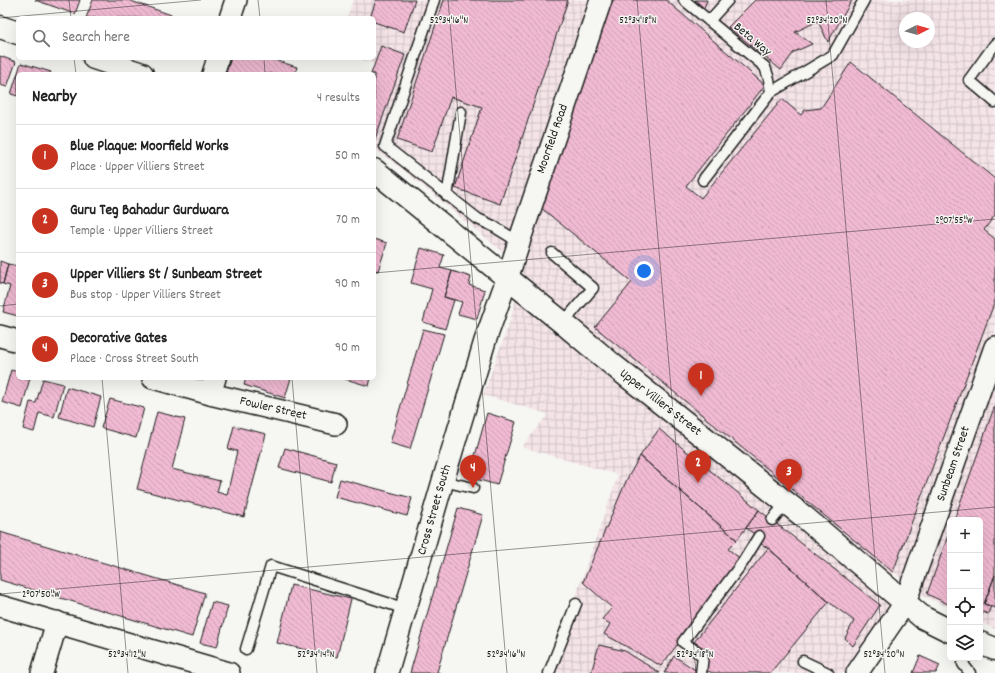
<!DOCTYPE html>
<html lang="en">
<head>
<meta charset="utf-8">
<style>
	body { margin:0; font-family:Dekko,sans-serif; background:#f2f2f2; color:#222 }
	.controls { position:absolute; right:12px; bottom:12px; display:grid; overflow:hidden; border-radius:6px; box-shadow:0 4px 16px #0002 }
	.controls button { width:36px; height:36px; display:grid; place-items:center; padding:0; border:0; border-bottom:1px solid #e0e0e0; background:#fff; color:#222; font:20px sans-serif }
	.compass { position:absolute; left:899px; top:12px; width:36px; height:36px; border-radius:50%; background:#fff; box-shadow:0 4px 16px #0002; rotate:85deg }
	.you { position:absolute; left:644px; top:271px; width:14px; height:14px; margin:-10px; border:3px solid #fff; border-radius:50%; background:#1a73e8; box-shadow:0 0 0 6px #1a73e833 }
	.badge { display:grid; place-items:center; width:26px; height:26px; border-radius:50%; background:#c8321e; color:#fff; font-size:13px; font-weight:700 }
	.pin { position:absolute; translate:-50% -33px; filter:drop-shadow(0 1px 2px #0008) }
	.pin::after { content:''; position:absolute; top:21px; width:14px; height:12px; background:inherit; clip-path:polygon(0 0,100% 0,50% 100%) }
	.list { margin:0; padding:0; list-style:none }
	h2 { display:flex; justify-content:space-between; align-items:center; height:52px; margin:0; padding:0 16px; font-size:17px }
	h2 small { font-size:13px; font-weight:400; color:#767676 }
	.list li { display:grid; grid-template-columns:26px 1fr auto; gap:12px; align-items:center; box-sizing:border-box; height:64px; padding:0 16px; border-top:1px solid #e0e0e0 }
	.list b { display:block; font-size:15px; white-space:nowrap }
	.list p { margin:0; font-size:13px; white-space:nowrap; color:#767676 }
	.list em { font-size:13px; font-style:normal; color:#767676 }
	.icon { flex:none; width:22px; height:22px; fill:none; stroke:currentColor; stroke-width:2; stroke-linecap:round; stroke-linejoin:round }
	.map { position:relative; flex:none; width:995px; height:673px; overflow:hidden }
	.search { position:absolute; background:#fff; box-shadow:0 4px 16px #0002; left:16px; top:16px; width:360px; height:44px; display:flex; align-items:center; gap:10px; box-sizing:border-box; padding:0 14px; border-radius:6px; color:#767676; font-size:15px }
	.panel { position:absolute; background:#fff; box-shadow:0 4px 16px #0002; left:16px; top:72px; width:360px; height:308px; border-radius:6px }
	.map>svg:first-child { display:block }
	.industrial { fill:url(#industrial-grid); fill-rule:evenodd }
	.building { fill:url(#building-back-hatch); stroke:#1c1c1c }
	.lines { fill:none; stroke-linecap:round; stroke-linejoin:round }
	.service-casing { stroke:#1c1c1c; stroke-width:13 }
	.minor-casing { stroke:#1c1c1c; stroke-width:24 }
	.tertiary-casing { stroke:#1c1c1c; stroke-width:25 }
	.service { stroke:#f6f6f2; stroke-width:10 }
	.minor { stroke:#f6f6f2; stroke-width:21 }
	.tertiary { stroke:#f6f6f2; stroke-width:22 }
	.ticks { fill:none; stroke:#1c1c1c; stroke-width:1; stroke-opacity:0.45 }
	.labels { text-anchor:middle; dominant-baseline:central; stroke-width:3; stroke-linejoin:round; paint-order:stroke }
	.street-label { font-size:13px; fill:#1c1c1c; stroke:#f6f6f2 }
	.ticks-label { font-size:10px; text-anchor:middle; fill:#1c1c1c; stroke:#f6f6f2; stroke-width:3; stroke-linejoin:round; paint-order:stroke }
</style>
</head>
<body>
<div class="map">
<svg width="995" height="673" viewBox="0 0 995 673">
	<defs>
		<pattern id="industrial-grid" width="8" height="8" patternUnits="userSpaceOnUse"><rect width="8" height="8" fill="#f4e4e8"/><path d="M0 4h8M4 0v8" fill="none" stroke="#d1c3c6"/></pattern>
		<pattern id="building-back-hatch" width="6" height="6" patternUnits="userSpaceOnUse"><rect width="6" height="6" fill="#f0bad2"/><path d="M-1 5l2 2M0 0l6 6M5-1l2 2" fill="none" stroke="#cd9fb4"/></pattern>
	</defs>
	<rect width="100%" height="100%" fill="#f6f6f2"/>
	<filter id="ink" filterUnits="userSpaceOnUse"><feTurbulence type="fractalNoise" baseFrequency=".025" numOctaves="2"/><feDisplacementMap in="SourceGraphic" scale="8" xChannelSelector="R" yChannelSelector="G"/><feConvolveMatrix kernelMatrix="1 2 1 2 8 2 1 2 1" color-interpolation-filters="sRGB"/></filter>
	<g filter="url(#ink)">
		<!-- industrial -->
		<path class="industrial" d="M353,0H995V629L980,622V520H950V608L921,595L893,572L889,610L847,673H549L618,475L522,447L548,414L483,395L510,321L523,269L406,172L374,148V74H371L375,64L357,58H374V18H347ZM905,18H929V42H905Z"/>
		<!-- building -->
		<path class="building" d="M35,0H80L75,14Z
			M93,0H128L180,18H86Z
			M376,0H415L404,32L374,22V18H370Z
			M444,0H568L500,204L455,188L482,107L451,97L432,152L397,140Z
			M612,0H666L765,85L686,186L701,198L782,99L801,115L805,110L821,108L851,62L995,179V215L984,230L995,239V301L893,572L595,327L632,282L540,207Z
			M695,0H707L704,8Z
			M755,0H852L828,42L818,21L795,32L812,44L794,52L781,70L728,27Z
			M381,46L405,55L375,139L374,74H371Z
			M0,56L16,62L7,87L0,85Z
			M231,58H272L271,59L297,67L295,74H228L226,73Z
			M21,63L51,72L50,74H18V96L11,94Z
			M374,239L387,243L378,271L374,270Z
			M421,248L444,255L440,268L452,271L444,297L454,300L445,329L423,322L432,289L411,283Z
			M0,261L8,264L3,284L0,283Z
			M8,264L18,266V316L3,312L10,286L3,284Z
			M452,271L471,277L469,285L485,290L477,319L458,314L462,302L444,297Z
			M423,329L444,334L410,449L390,443Z
			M11,370L18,372V378H30L22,408L2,402Z
			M246,378H291L285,398L244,385Z
			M342,378H371L369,386Z
			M43,379L63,384L54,417L39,413L34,432L23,429L30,402L36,403Z
			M67,387L101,397L93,427L59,417Z
			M110,399L144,408L136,438L101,428Z
			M995,405V575L984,604L991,606L988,614L983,612L981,618H980V520H954Z
			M157,412L185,419L172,469L220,481L217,492L227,495L237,451L228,449L234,426L266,434L244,517L137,489Z
			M487,413L516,422L497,485L469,477Z
			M659,429L759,510L737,540L640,456Z
			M285,448L336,462L331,482L279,468Z
			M640,456L737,540L728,549L742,560L661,666L604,634L610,624L602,619L612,608L583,582L627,479Z
			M340,479L412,498L407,516L335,497Z
			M458,508L483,515L437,672L440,673H410Z
			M759,510L880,605L853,646L845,638L854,621L829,602L768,548L758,542L757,536L746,528Z
			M950,530V605L927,594Z
			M0,532L205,593L192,637L0,580Z
			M768,548L829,602L770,673H713L705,670L711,652L694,642Z
			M995,575V608L984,604Z
			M291,585L351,599L337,657L277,643Z
			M212,602L228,606L217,647L200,643Z
			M599,645L625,651L660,673H591Z
			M674,656L697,671L696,673H664Z
			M920,656L940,665L936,673H913Z"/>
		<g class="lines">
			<!-- service casing -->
			<g class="service-casing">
				<path id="service" d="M434,0L385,146L478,219L493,226L519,242
					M684,0L765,67L769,79L771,92
					M709,21L728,0
					M995,44L969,80L995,102
					M703,180L771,92L833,55L864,0
					M447,196L461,112
					M552,253L593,288L563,323
					M443,481L473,488
					M772,520L786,503
					M246,649L271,566L406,609
					M965,658L963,664L970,673
					M803,661L828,673
					M549,673L576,604
					M701,673L703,656L683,642L743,562L759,536"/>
			</g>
			<!-- minor casing -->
			<g class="minor-casing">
				<path id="minor" d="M230,18L236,0
					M213,74L218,58
					M0,336L18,341
					M153,378L210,394L215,378
					M210,394L336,424
					M0,606L229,673
					M42,673L57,622
					M387,673L443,481L485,341L507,279L519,242L601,0
					M857,673L905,603L995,347"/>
			</g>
			<!-- tertiary casing -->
			<g class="tertiary-casing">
				<path id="tertiary" d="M0,27L18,33
					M94,58L142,74
					M374,170L563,323L613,365L803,516L922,617L950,631
					M980,643L995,649"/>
			</g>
			<!-- service -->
			<use href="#service" class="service"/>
			<!-- minor -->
			<use href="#minor" class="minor"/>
			<!-- tertiary -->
			<use href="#tertiary" class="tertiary"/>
		</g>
	</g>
	<!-- ticks -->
	<path class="ticks" d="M69,0L71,18M258,0L260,18M448,0L507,673M637,0L696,673M826,0L885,673M0,18L201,0M74,58L76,74M264,58L265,74M374,273L995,219M0,306L18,304M102,378L128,673M292,378L317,673M0,594L995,507"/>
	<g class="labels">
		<!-- street labels -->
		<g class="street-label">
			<text transform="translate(752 40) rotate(40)">Beta Way</text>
			<text transform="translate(553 139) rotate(-71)">Moorfield Road</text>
			<text transform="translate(660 403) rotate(38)">Upper Villiers Street</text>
			<text transform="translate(273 409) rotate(13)">Fowler Street</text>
			<text transform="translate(954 464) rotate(-71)">Sunbeam Street</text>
			<text transform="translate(435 510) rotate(-74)">Cross Street South</text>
		</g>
	</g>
	<g class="ticks-label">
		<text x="449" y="23">52°34'16"N</text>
		<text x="638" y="23">52°34'18"N</text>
		<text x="827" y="23">52°34'20"N</text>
		<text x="954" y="223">2°07'55"W</text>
		<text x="41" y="597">2°07'50"W</text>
		<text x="127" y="657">52°34'12"N</text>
		<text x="316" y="657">52°34'14"N</text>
		<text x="506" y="657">52°34'16"N</text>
		<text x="695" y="657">52°34'18"N</text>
		<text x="884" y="657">52°34'20"N</text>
	</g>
</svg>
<div class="controls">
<button>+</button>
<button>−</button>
<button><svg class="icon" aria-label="locate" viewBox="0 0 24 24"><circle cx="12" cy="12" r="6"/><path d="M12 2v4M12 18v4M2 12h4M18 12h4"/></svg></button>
<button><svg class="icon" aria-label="layers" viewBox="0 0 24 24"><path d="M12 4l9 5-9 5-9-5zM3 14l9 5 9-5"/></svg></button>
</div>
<svg class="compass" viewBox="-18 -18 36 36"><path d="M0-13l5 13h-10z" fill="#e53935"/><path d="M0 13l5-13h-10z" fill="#767676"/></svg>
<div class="you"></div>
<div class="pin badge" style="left:701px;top:396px">1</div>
<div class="pin badge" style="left:698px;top:483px">2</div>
<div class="pin badge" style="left:789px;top:492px">3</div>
<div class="pin badge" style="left:473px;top:488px">4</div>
<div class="search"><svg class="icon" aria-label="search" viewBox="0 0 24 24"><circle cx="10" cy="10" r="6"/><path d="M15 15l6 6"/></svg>Search here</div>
<section class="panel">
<h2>Nearby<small>4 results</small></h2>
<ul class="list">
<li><span class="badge">1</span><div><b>Blue Plaque: Moorfield Works</b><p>Place · Upper Villiers Street</p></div><em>50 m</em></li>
<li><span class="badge">2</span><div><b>Guru Teg Bahadur Gurdwara</b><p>Temple · Upper Villiers Street</p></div><em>70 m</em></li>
<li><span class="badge">3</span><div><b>Upper Villiers St / Sunbeam Street</b><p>Bus stop · Upper Villiers Street</p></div><em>90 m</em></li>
<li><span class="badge">4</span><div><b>Decorative Gates</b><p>Place · Cross Street South</p></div><em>90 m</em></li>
</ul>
</section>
</div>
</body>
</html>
